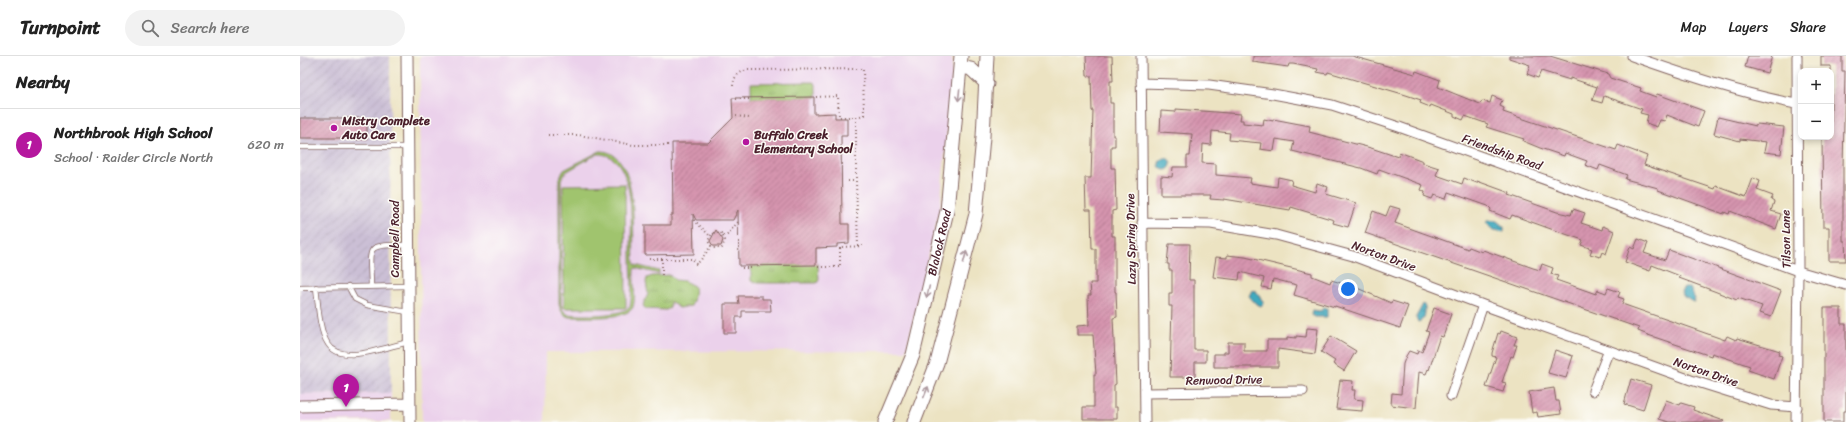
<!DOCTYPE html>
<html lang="en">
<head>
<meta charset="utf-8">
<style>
	body { margin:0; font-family:Sriracha,sans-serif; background:#f2f2f2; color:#222 }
	.controls { position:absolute; right:12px; top:12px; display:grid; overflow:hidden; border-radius:8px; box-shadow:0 2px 6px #0003 }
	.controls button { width:36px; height:36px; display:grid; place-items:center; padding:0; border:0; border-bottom:1px solid #e0e0e0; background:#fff; color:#222; font:20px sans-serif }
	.you { position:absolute; left:1048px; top:233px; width:14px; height:14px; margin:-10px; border:3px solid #fff; border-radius:50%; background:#1a73e8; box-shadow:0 0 0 6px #1a73e833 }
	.badge { display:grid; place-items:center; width:26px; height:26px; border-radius:50%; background:#b5179e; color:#fff; font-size:13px; font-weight:700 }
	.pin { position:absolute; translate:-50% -33px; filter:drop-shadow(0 1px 2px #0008) }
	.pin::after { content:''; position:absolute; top:21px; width:14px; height:12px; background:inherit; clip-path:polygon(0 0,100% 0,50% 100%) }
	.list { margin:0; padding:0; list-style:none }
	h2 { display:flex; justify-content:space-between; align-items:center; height:52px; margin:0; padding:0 16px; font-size:17px }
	h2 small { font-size:13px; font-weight:400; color:#767676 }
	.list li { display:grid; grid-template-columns:26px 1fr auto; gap:12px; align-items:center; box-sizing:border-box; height:72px; padding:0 16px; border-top:1px solid #e0e0e0 }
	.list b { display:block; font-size:15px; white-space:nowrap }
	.list p { margin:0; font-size:13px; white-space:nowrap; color:#767676 }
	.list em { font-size:13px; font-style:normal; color:#767676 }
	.icon { flex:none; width:22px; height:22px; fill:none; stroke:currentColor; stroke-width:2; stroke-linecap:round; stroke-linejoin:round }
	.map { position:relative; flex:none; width:1546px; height:366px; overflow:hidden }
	header { display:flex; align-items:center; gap:24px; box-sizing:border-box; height:56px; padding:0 20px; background:#fff; border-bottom:1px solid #e0e0e0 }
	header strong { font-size:19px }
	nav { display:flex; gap:22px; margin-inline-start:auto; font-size:14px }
	.search { width:280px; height:36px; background:#f2f2f2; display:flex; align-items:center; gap:10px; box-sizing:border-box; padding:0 14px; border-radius:22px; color:#767676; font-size:15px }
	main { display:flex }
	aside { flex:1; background:#fff }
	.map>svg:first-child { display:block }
	.built { fill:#ebd1eb }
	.industrial { fill:url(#industrial-furrows) }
	.park { fill:url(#park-tufts); stroke:#75724c }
	.garden { fill:#a0c46e; stroke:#75724c; fill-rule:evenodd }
	.water { fill:url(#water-ripples); stroke:#446474 }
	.building { fill:url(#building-hatch) }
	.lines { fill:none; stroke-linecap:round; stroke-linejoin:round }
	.service-casing { stroke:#836460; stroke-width:6 }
	.minor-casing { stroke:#836460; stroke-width:11 }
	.tertiary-casing { stroke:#836460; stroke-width:13 }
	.secondary-casing { stroke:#836460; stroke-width:15 }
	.path { stroke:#836460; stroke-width:2; stroke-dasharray:1 3; stroke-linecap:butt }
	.service { stroke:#fff; stroke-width:4.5 }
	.minor { stroke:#fff; stroke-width:9 }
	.tertiary { stroke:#fff; stroke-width:11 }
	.secondary { stroke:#fff; stroke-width:13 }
	.oneway { stroke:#ae9aa0 }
	.poi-dot { fill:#b5179e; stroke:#fdfcf7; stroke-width:1.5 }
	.labels { text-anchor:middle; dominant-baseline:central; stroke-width:3; stroke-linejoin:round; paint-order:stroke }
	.poi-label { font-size:12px; font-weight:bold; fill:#4a1f2b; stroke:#fdfcf7; text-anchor:start }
	.street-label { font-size:12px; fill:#4a1f2b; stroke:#fdfcf7 }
</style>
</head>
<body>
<header>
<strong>Turnpoint</strong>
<div class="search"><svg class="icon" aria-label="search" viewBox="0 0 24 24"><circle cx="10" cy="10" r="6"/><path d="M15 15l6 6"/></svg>Search here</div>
<nav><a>Map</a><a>Layers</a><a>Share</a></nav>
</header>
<main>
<aside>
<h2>Nearby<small></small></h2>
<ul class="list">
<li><span class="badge">1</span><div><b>Northbrook High School</b><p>School · Raider Circle North</p></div><em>620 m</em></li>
</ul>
</aside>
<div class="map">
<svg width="1546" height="366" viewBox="0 0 1546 366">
	<defs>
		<pattern id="industrial-furrows" width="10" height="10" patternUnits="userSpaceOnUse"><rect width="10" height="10" fill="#cbbfd5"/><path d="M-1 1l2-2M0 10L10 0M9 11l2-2" fill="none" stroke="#b0a4b7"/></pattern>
		<pattern id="park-tufts" width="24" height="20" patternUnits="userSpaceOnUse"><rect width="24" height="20" fill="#a0c46e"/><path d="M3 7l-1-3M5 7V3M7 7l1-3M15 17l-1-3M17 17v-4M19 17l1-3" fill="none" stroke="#849f5b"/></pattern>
		<pattern id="water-ripples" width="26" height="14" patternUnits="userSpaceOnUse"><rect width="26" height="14" fill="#3fa9be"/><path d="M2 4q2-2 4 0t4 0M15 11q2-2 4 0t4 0" fill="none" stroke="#37899b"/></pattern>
		<pattern id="building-hatch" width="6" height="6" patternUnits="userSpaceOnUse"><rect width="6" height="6" fill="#d694af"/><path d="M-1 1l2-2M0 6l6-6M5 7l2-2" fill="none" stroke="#b0788f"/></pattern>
	</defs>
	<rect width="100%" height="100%" fill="#fdfcf7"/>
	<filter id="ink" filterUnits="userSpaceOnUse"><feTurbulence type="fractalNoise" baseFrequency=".025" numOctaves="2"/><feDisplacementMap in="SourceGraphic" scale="8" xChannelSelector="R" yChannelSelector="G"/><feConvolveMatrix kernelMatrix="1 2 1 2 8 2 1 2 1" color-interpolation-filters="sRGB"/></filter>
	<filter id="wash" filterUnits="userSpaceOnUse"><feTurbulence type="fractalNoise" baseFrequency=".012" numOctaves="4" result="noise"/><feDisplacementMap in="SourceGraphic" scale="16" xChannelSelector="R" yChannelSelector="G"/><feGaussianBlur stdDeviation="0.9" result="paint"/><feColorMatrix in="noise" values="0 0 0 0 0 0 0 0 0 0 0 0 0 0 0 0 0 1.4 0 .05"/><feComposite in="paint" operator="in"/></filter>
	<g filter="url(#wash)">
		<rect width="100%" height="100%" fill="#ece3c2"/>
		<!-- built -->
		<path class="built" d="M120,0H652V20L640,152L606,295L246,296L245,366H122Z
			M91,337V365L0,366V338Z"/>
		<!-- industrial -->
		<path class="industrial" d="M0,0H90L91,337L0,338Z"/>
		<!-- park -->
		<path class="park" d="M513,26L516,28V41L451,42V27Z
			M518,208L519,224L517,227H458L451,225V210Z
			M370,219L375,224L384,225L394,230C395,237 394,244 391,250L379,252L370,245V252L366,254L345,253L343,249L348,238L346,226L347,222L352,220Z"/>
		<!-- garden -->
		<path class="garden" d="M300,95C341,95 332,180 334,206L335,209L359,215V218L335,212L334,213C333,224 336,242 333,251C328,264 282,261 269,261C262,259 260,253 259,247V122L264,114ZM297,98C337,97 331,169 331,195C331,213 333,233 330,251C322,260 280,260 267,258L262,253L261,248V123L266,116Z
			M325,128L326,252H264L263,129Z"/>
		<!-- water -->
		<path class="water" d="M859 108a6 6 0 1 1 12 0a6 6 0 1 1-12 0Z
			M1188,164L1197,165L1204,171V176L1194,174L1186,167Z
			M1384,232H1390L1395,243L1394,246L1384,241L1381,236Z
			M952,234L956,235L964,247L961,250L955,247L949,240Z
			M1123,248L1125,250C1125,256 1126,264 1118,266L1116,261Z
			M1024,252H1027V261H1015L1011,259L1012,254L1020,255Z"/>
		<g id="blocks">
			<!-- building -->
			<path class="building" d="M786,0H812L813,25H810V47H813V80H815V90H811V112H815L816,154L812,155V180H815V236H816L817,261L813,262L816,328L814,329V351H817V363H783V351H794V318H796L793,279H777V270L789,269L788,239H791L790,227H796V193H792L791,154H786L785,122H791L793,55H792L791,20H787Z
				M953,0H1052L1115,18L1116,15L1140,24L1138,31L1180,48L1182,45L1190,47L1192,40L1202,44L1200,50L1204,52L1203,56L1316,94L1318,89L1347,100L1344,109L1415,133L1416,130L1446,141L1453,122L1460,125L1457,134L1473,140L1471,144L1474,146L1471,155L1481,158L1476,173L1430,155L1429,158L1424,156V158L1358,134V132L1325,123L1327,119L1300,109L1298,114L1285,109L1287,105L1265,97L1264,100L1240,92L1223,85L1224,83L1186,71L1188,68L1165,60L1163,64L1154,60V58L1131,49L1130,51L1120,47L1121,44L1106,39L1028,16L1027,18L1017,16L1018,13L993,8H989L988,11L953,6Z
				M1209,0H1250L1308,18L1310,22L1341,32L1340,35L1356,41L1357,38L1404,55L1398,71L1367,59L1365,65L1360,64L1357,71L1346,67L1348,59L1340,57L1342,53L1304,40L1302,47L1292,44L1297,31L1270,22V24L1241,15L1238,22L1227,18L1230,9L1209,2Z
				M1448,0H1472L1467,17L1445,11Z
				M1521,0H1542V15H1545L1543,112V185H1545L1546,205H1529V171H1523L1522,81H1531V10H1521Z
				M514,41V58L535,57V62H547V80H541L542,168H549V187L537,188V191L516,192V209L439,210L438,154L433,164H396L393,158L394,198L345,199V169H371V159H373L372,87H408L433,62L432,42Z
				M876,53L941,58L940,64H943V67L963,69L964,63L973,65V63L1010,70L1009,76L1071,92L1098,101L1099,96L1123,105V107L1139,112L1136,119L1162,128L1164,122L1177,127V125L1210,137L1209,139L1257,156L1271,159L1273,153L1285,157L1281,167L1302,174L1303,170L1314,175L1306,198L1302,196L1300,201L1290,198L1292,193L1281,189L1283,184L1251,173L1212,159L1210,163L1190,155L1191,153L1188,150L1148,136L1146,143L1134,139L1132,143L1124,140L1125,136L1121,134L1123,129L1079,113L1077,118L1061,112L992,95L994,86L976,83L974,95L960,93L961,87L929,84L930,77L912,75L911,89L903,88L902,107L916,108V119L951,122L950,127L977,131L978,121L992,124L991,129L1015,136L1017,127L1028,131L1026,138L1056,147L1048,171L1033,167L1034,164L991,151L990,154L924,143V144L910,143L911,139H861V120L872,121L873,111H887V100H890L892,78L860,76L861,55L876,56Z
				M1418,61L1456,70L1457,68L1484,71L1481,98L1464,96L1466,86L1440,83V85L1414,78Z
				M0,62H67V83L57,84V82H0Z
				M1090,150L1100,153L1095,167L1168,193L1169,191L1182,196L1183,194L1233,212L1240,214L1242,208L1253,212L1251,218L1258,220L1256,224L1296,238L1298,234L1306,237L1308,232L1320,236L1318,241L1324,243L1322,248L1425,284L1427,280L1436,284L1437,282L1480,295L1478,299L1482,300L1474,323L1448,314L1450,310L1412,297L1411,300L1348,279L1338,275L1339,272L1065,177L1073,155L1086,160Z
				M416,174L423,184L421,190H413L410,185Z
				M1338,183L1348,187L1344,197L1365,204L1369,194L1481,235L1471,261L1459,257L1462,250L1438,242L1437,244L1414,235L1379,222L1380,220L1352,209L1350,215L1325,206L1330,191L1334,193Z
				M869,188H890L889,224H894V294H906V306H895V321H870L872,250H869V237H872V214H869V208H867Z
				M927,199L945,201L1012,217V220L1030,227L1031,224L1055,231L1091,247L1092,245L1108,250L1100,272L1035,250V251L994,239L997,229L973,223L971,233L962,231L964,222L940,216L939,224L913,221L916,201L927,202Z
				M438,240H462V243H470L471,255H442V261H436V277H424V248H439Z
				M1134,252L1151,258L1143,281L1140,280L1129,314L1128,313L1126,318L1119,316L1116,352L1091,349L1092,337L1101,338L1103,308L1106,300L1109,295L1117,298L1118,294L1122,296L1129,276L1126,275Z
				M1524,252H1541V268H1546V355H1543V366H1524Z
				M1007,272L1018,273L1015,298L978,293V311H914V298H924V296H928V286H944V295H967V284H987V281L996,282V280L1006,281Z
				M1201,275L1217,281L1214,289H1217L1213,301L1211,300L1202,326L1206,327L1203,336L1186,331L1196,301L1192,300V297L1198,277L1200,278Z
				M1031,280L1056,295L1044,315L1033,308L1035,305L1021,296Z
				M1255,294L1273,300L1266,322L1248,317Z
				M1331,323L1351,329L1343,354L1324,348Z
				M1040,324L1053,325L1052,334H1055L1054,343L1063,344L1062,355L1036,353Z
				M1254,332L1256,345H1259L1261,358L1238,361L1237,356L1232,357L1229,336Z
				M1366,344L1380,349L1381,347L1394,351L1393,354L1424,365L1423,366H1369L1359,363Z"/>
		</g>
	</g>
	<g filter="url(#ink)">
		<use href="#blocks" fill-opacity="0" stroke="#836460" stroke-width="1"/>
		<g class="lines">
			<!-- service casing -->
			<g class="service-casing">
				<path id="service" d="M0,91H108
					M48,230L55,243L67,249L108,256
					M71,230C70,188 64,189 108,189
					M16,231C18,247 19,275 28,288C42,310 88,290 109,286
					M0,232L108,230"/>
			</g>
			<!-- minor casing -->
			<g class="minor-casing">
				<path id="minor" d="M841,0L845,366
					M1332,0C1386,19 1440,37 1496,48
					M841,27L909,29L973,38L1032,49L1099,71L1498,215L1546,229
					M842,167L911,168L976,179L1053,200L1183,249L1391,324L1471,349L1497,351
					M1293,335L1309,294
					M845,337L1003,335
					M1151,340L1183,249
					M1496,366L1498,215L1497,0"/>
			</g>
			<!-- tertiary casing -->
			<g class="tertiary-casing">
				<path id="tertiary" d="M107,0L110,366
					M0,350L109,348"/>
			</g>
			<!-- secondary casing -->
			<g class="secondary-casing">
				<g id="secondary">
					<path d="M661,11L671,13L687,28"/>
					<path id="s1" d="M585,366L613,299L647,155L661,0"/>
					<path d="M614,366L637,307L676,158L683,81L687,0"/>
				</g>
			</g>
			<!-- path -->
			<path class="path" d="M433,30C434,20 438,17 447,14L563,13L564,59L556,61
				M516,41L538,40L539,61H556V125
				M436,43H449
				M436,60L449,62
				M248,79H279L333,89H370
				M548,125H556L558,190
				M394,164L410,180
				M423,180L427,179L438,166
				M349,203H362V219
				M362,203H393L396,208L400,205L411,190L413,192H422L425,184L421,177H412L408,185L411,190
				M518,211H540V191L566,190
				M442,212H451"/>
			<!-- service -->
			<use href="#service" class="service"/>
			<!-- minor -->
			<use href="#minor" class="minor"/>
			<!-- tertiary -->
			<use href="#tertiary" class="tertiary"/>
			<!-- secondary -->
			<use href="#secondary" class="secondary"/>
		</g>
		<!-- one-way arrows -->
		<defs><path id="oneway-shaft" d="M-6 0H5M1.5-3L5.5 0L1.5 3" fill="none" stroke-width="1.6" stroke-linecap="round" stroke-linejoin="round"/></defs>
		<g class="oneway">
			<use href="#oneway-shaft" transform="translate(659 39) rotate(96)"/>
			<use href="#oneway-shaft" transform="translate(665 201) rotate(-75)"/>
			<use href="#oneway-shaft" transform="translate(628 236) rotate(103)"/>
			<use href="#oneway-shaft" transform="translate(626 336) rotate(-68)"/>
		</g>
	</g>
	<!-- markers -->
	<g class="poi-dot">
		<circle cx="34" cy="72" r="4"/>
		<circle cx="446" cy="86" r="4"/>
	</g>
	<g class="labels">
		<!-- poi labels -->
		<g class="poi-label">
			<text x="42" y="65">Mistry Complete<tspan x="42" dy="14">Auto Care</tspan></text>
			<text x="454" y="79">Buffalo Creek<tspan x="454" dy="14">Elementary School</tspan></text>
		</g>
		<!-- street labels -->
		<g class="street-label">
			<text transform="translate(1202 96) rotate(20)">Friendship Road</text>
			<text transform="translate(95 183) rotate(-90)">Campbell Road</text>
			<text transform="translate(831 183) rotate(-91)">Lazy Spring Drive</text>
			<text transform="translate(1486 183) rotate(-91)">Tilson Lane</text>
			<text stroke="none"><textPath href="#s1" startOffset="188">Blalock Road</textPath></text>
			<text transform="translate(1084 200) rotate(20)">Norton Drive</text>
			<text transform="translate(1406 316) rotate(19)">Norton Drive</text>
			<text transform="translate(924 324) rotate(-1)">Renwood Drive</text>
		</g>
	</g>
</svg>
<div class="controls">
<button>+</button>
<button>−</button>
</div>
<div class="you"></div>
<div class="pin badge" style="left:46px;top:351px">1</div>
</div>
</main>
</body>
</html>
